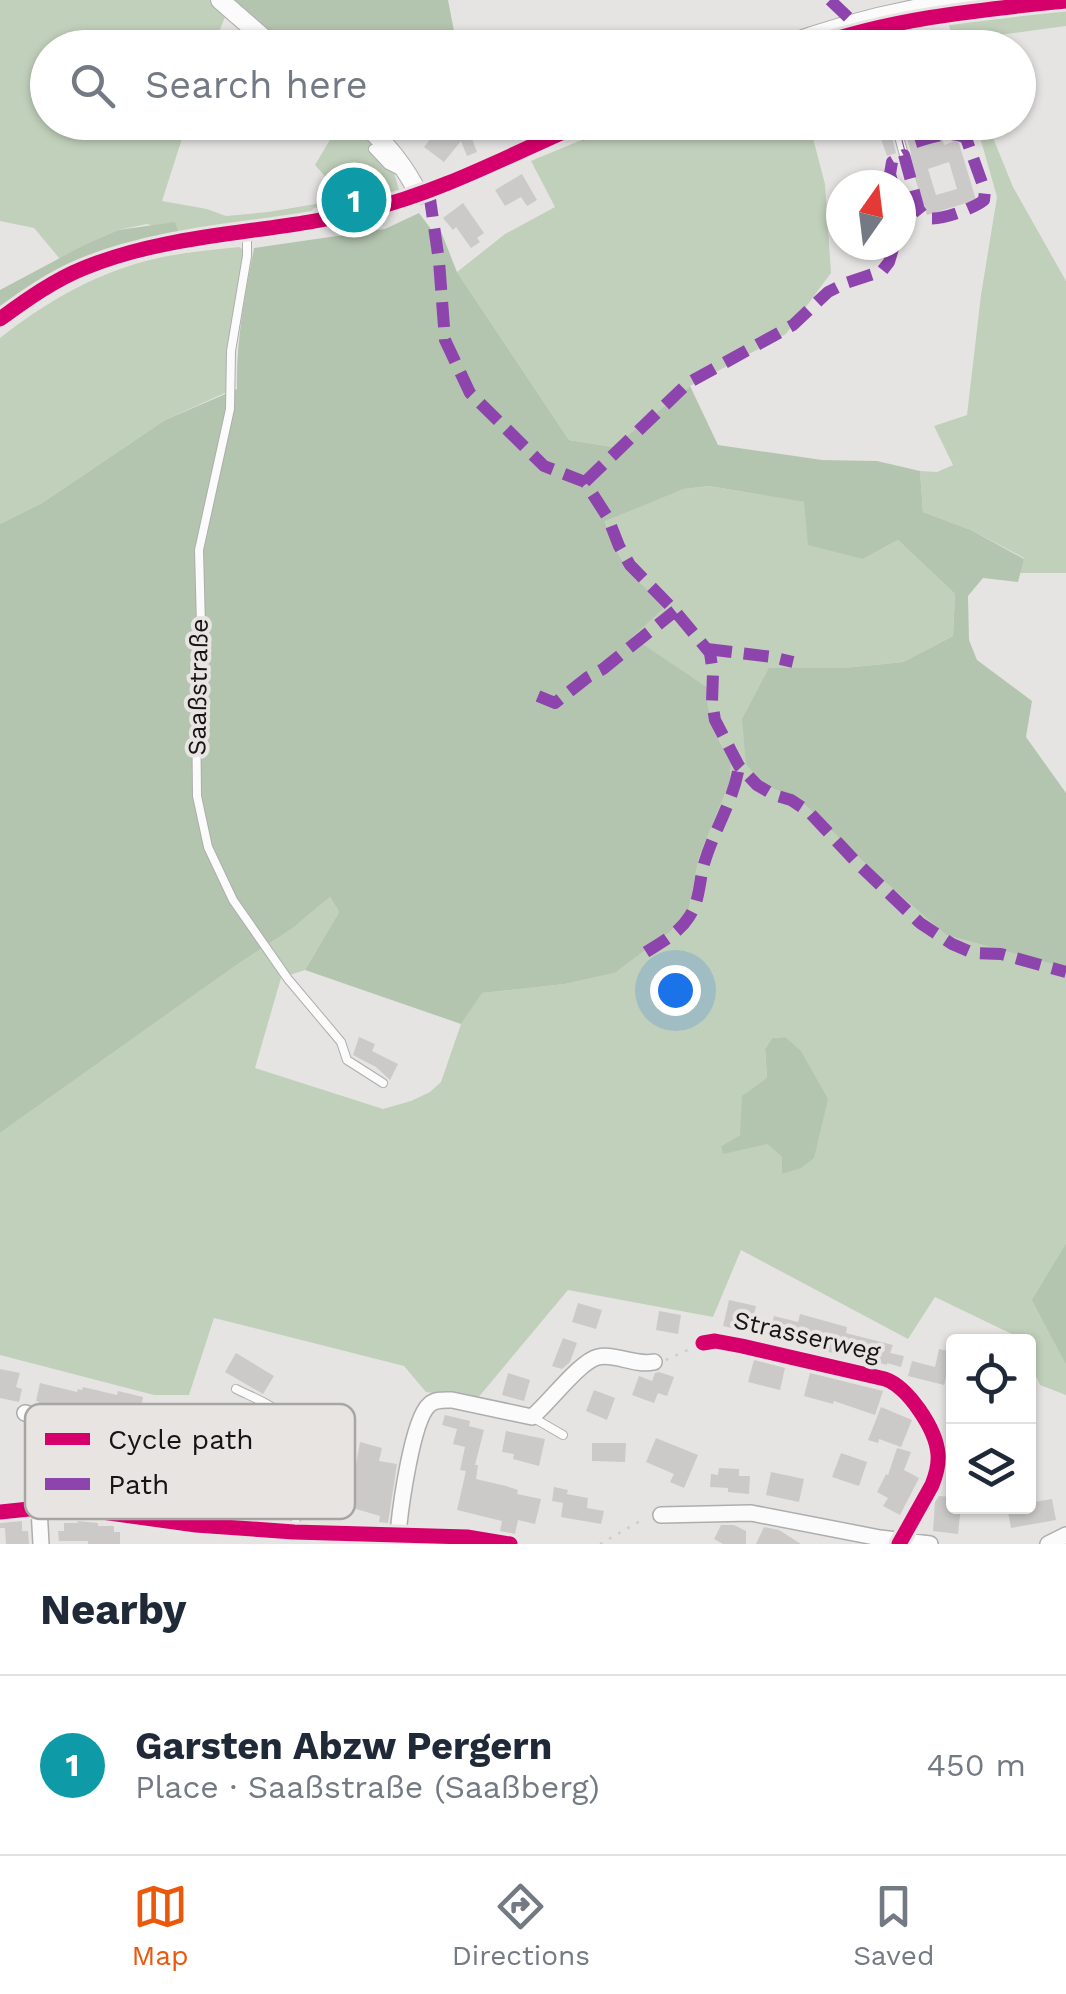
<!DOCTYPE html>
<html lang="en">
<head>
<meta charset="utf-8">
<style>
	body { margin:0; font-family:"Work Sans",sans-serif; background:#f2f2f3; color:#1f2937 }
	.controls { position:absolute; right:30px; bottom:30px; display:grid; overflow:hidden; border-radius:10px; box-shadow:0 2px 8px #0004 }
	.controls button { width:90px; height:90px; display:grid; place-items:center; padding:0; border:0; border-bottom:2px solid #e0e1e3; background:#fff; color:#1f2937; font:50px sans-serif }
	.compass { position:absolute; left:826px; top:170px; width:90px; height:90px; border-radius:50%; background:#fff; box-shadow:0 2px 8px #0004; rotate:14deg }
	.you { position:absolute; left:675px; top:990px; width:35px; height:35px; margin:-25px; border:8px solid #fff; border-radius:50%; background:#1a73e8; box-shadow:0 0 0 15px #1a73e833 }
	.badge { display:grid; place-items:center; width:65px; height:65px; border-radius:50%; background:#ea580c; color:#fff; font-size:32px; font-weight:700 }
	.pin { position:absolute; translate:-50% -50%; border:5px solid #fff; box-shadow:0 2px 10px #0006 }
	.list { margin:0; padding:0; list-style:none }
	h2 { display:flex; justify-content:space-between; align-items:center; height:130px; margin:0; padding:0 40px; font-size:42px }
	h2 small { font-size:32px; font-weight:400; color:#747a83 }
	.list li { display:grid; grid-template-columns:65px 1fr auto; gap:30px; align-items:center; box-sizing:border-box; height:180px; padding:0 40px; border-top:2px solid #e0e1e3 }
	.list b { display:block; font-size:38px; white-space:nowrap }
	.list p { margin:0; font-size:32px; white-space:nowrap; color:#747a83 }
	.list em { font-size:32px; font-style:normal; color:#747a83 }
	.icon { flex:none; width:55px; height:55px; fill:none; stroke:currentColor; stroke-width:2; stroke-linecap:round; stroke-linejoin:round }
	.map { position:relative; flex:none; width:1066px; height:1544px; overflow:hidden }
	.search { position:absolute; background:#fff; box-shadow:0 2px 8px #0004; left:30px; right:30px; top:30px; height:110px; display:flex; align-items:center; gap:25px; box-sizing:border-box; padding:0 35px; border-radius:55px; color:#747a83; font-size:38px }
	.sheet { height:310px; background:#fff }
	nav { display:flex; justify-content:space-around; align-items:center; box-sizing:border-box; height:140px; border-top:2px solid #e0e1e3; background:#fff; font-size:28px; color:#747a83 }
	nav a { display:grid; justify-items:center; gap:5px }
	nav .on { color:#ea580c }
	.map>svg:first-child { display:block }
	.green { fill:#c1d0bb; fill-rule:evenodd }
	.forest { fill:#b4c5af }
	.building { fill:#cbcac9; fill-rule:evenodd }
	.lines { fill:none; stroke-linecap:round; stroke-linejoin:round }
	.service-casing { stroke:#aeadad; stroke-width:10 }
	.minor-casing { stroke:#aeadad; stroke-width:18 }
	.tertiary-casing { stroke:#aeadad; stroke-width:20 }
	.path { stroke:#cccbcb; stroke-width:2.5; stroke-dasharray:2.5 8; stroke-linecap:butt }
	.service { stroke:#fbfbfb; stroke-width:8 }
	.minor { stroke:#fbfbfb; stroke-width:15 }
	.tertiary { stroke:#fbfbfb; stroke-width:18 }
	.quiet { stroke:#8e44ad; stroke-width:12; stroke-dasharray:25 12; stroke-linecap:butt }
	.cycleway-casing { stroke:#e7e4e2; stroke-width:21 }
	.cycleway { stroke:#d6006c; stroke-width:15 }
	.labels { text-anchor:middle; dominant-baseline:central; stroke-width:8; stroke-linejoin:round; paint-order:stroke }
	.street-label { font-size:25px; fill:#161514; stroke:#e7e4e2 }
	.key { fill:#e7e4e2; stroke:#a8a6a4; stroke-width:2.5 }
	.key-label { font-size:28px; fill:#161514 }
</style>
</head>
<body>
<div class="map">
<svg width="1066" height="1544" viewBox="0 0 1066 1544">
	<rect width="100%" height="100%" fill="#e6e4e3"/>
	<!-- green -->
	<path class="green" d="M0,0H213L268,47H261L225,17L213,47L48,48V122L187,123L162,201L207,209L226,216L268,212L345,199L315,165L340,123H354L395,166L394,173L399,190L382,197L314,208L311,212L291,218L179,234L147,224L118,230L88,243L60,259L34,228L0,221Z
		M934,0H1066V26L954,41L955,47L947,18Z
		M622,123H809L825,184L831,273L786,334L690,386L613,447L569,440L457,272L505,234L555,207L531,161Z
		M976,123H987L1013,187L1066,281V573H1020L1024,558L971,530L923,512L920,471L937,472L953,465L934,426L967,415L981,295L997,197Z
		M240,247L244,252L227,355V392L165,420L42,503L0,524V338C43,304 92,275 146,261C176,253 209,250 240,247Z
		M709,486L805,502L863,559L898,540L955,594L953,636L903,662L844,668L764,785L799,799L877,875L946,935L1066,968V1243L1033,1300L1066,1365V1395L1040,1385L1029,1361L1028,1342L1020,1341L1018,1337L935,1297L908,1339L741,1250L713,1317L568,1290L477,1399L426,1392L404,1366L214,1318L189,1395H154L0,1355V1133L238,964L293,928L330,897L339,912L305,970L281,978L255,1068L383,1109L411,1101L430,1092L441,1082L461,1024L481,993L565,984L615,973L670,932L689,908L699,857L730,782L731,763L716,735L708,706L707,687L631,637L664,607C634,577 618,562 605,520L684,489ZM785,1037L782,1173V1157L767,1144L721,1146L740,1135L767,1078L765,1049L772,1038Z"/>
	<!-- forest -->
	<path class="forest" d="M233,0H448L455,36L410,47H288Z
		M419,213L431,229H440L457,272L569,440L613,447L690,386L718,445L822,460L877,461L920,471L923,512L971,530L1024,559L1018,582L983,578L968,596L969,640L977,660L1032,701L1026,737L1066,793V968L946,935L877,875L799,799L764,785L746,764L742,719L769,668H844L903,662L953,636L955,594L898,540L863,559L808,545L804,502L709,486L684,489L605,521C618,562 634,578 665,607L632,637L707,687L708,706L716,735L731,763L730,782L699,857L689,908L670,932L615,973L565,984L482,993L461,1024L305,970L339,912L330,897L293,928L238,964L0,1133V524L42,503L165,420L237,389C236,340 245,295 254,248L385,229Z
		M175,222L179,234C146,241 112,246 81,260C52,271 25,290 0,308V290L88,243L118,230Z
		M785,1037L801,1051L828,1099L814,1158L801,1168L782,1174V1157L767,1144L723,1154L721,1146L740,1135L742,1096L767,1078L765,1049L772,1038Z
		M1066,1243V1365L1032,1300Z"/>
	<!-- building -->
	<path class="building" d="M875,122H888L896,153L887,156Z
		M903,122H937L944,145L958,140L976,200L927,215L909,160L911,153ZM949,162L957,189L936,195L928,169Z
		M437,130L451,140L470,133L477,152L467,156L461,141L444,162L424,147Z
		M522,174L537,200L527,206L521,197L505,206L495,190Z
		M463,203L484,233L477,238L480,242L471,248L456,227L453,230L443,218Z
		M359,1037L375,1044L372,1051L398,1064L390,1080L376,1067L353,1055Z
		M729,1300L756,1306L753,1319L772,1325L774,1316L798,1322L800,1314L847,1327L846,1333L893,1345L890,1353L904,1356L901,1367L887,1363V1365L846,1353V1356L816,1349L818,1341L798,1336L796,1343L750,1330V1332L723,1326Z
		M578,1303L602,1310L596,1329L572,1322Z
		M659,1311L681,1315L678,1334L656,1330Z
		M563,1338L577,1343L570,1362L562,1369L552,1366Z
		M939,1349L952,1352L944,1385L908,1376L912,1361L935,1367Z
		M236,1353L274,1376L263,1394L225,1372Z
		M754,1360L785,1368L780,1390L748,1382Z
		M0,1369L20,1373L16,1387L22,1389L19,1402L0,1398Z
		M659,1372L674,1377L667,1396L658,1393L654,1403L632,1395L639,1376L652,1381L655,1373Z
		M508,1373L530,1380L524,1401L502,1395Z
		M810,1373L883,1391L875,1415L834,1401L833,1404L804,1396Z
		M40,1383L77,1392L78,1389L82,1390L83,1387L117,1395L118,1391L143,1397L140,1417L118,1412L116,1419L60,1406L58,1411L39,1405V1402L36,1401Z
		M594,1390L615,1398L607,1420L586,1411Z
		M881,1407L912,1420L901,1447L879,1439L878,1443L868,1440Z
		M445,1415L470,1421L469,1426L484,1430L475,1465H478L476,1479L506,1486L518,1490L517,1494L541,1499L535,1524L518,1520L515,1534L500,1531L502,1521L457,1510L466,1471L460,1470L465,1447L453,1444L457,1429L442,1425Z
		M506,1431L545,1439L539,1466L513,1459L514,1454L502,1452Z
		M328,1433L345,1438L332,1480L352,1486L360,1442L382,1448L379,1461L397,1464L388,1523L379,1522L380,1516L312,1496L317,1478L309,1476L310,1462L320,1464Z
		M656,1438L698,1455L684,1488L670,1482L674,1474L646,1462Z
		M592,1443H626L625,1462L592,1461Z
		M897,1448L911,1452L904,1470L919,1478L900,1515L883,1506L888,1498L877,1492L886,1474L888,1475Z
		M841,1453L867,1462L859,1486L832,1477Z
		M719,1468L739,1469V1476H750L749,1494L728,1492V1488L710,1487L711,1474L718,1475Z
		M771,1472L804,1479L799,1502L766,1495Z
		M554,1487L568,1490L567,1494L588,1498L587,1508L604,1511L601,1524L561,1517L563,1503L552,1501Z
		M939,1496L954,1497V1506H961L958,1534L933,1531L935,1502Z
		M1052,1499L1056,1520L1011,1528L1007,1506H1028V1503Z
		M22,1521V1531H28L29,1544H6L5,1528H0V1523Z
		M77,1521L98,1523V1526H114V1532H120V1544H88V1541H59L58,1531H64V1523H78Z
		M721,1525H734L746,1531V1544H723L714,1539Z
		M764,1527L779,1530L801,1544H756Z"/>
	<g class="lines">
		<!-- service casing -->
		<g class="service-casing">
			<path id="service" d="M862,23L870,48
				M895,122L904,155
				M373,149L388,165L400,171
				M247,232V256L231,351L230,409L199,550L201,626L196,702L197,796L208,847L233,900L288,979L341,1042L347,1060L383,1083
				M236,1389C252,1397 271,1404 285,1416C314,1441 298,1499 294,1532
				M532,1417L563,1435"/>
		</g>
		<!-- minor casing -->
		<g class="minor-casing">
			<path id="minor" d="M703,1343L715,1341L742,1346L885,1379C908,1387 936,1429 938,1454C939,1465 936,1475 932,1485L899,1544
				M25,1413L89,1431L80,1509
				M39,1508L41,1544
				M0,1512L39,1508L80,1509L196,1525L294,1532L467,1537L510,1544
				M661,1515L751,1513L880,1538L930,1544
				M196,1525L203,1467
				M398,1535C400,1510 412,1420 429,1405C435,1399 444,1400 452,1400L532,1417C549,1403 580,1361 598,1357C615,1353 634,1366 654,1362
				M1048,1544L1066,1535"/>
		</g>
		<!-- tertiary casing -->
		<g class="tertiary-casing">
			<path id="tertiary" d="M220,0L275,48
				M778,48C841,24 905,8 972,0
				M362,122C385,142 406,168 419,195
				M0,319C26,300 54,280 84,268C174,231 274,234 367,210C444,191 513,153 586,122"/>
		</g>
		<!-- path -->
		<path class="path" d="M666,1360L690,1349
			M600,1544L640,1521L646,1520"/>
		<!-- service -->
		<use href="#service" class="service"/>
		<!-- minor -->
		<use href="#minor" class="minor"/>
		<!-- tertiary -->
		<use href="#tertiary" class="tertiary"/>
		<!-- quiet -->
		<path class="quiet" d="M830,0L853,22
			M581,135L612,122
			M893,185L890,174L892,162L904,155L919,210C921,212 923,215 925,217C936,223 975,208 984,200L985,191L966,138C948,128 922,141 903,146
			M429,192L439,261L445,340L470,393L544,466L585,482L608,518L619,546L630,565L675,611L710,653L713,673L712,702L715,720L739,766L757,785L774,795L791,800L809,812L857,863L920,923L952,944L973,953L1001,954L1066,972
			M585,482L688,383L793,325L828,292L846,283L882,271L889,262L894,245
			M707,649L772,657L793,662
			M538,696L555,703L588,677L603,669L675,611
			M646,952C662,942 679,933 689,917C700,901 699,882 704,864C714,830 734,800 739,766"/>
		<!-- cycleway casing -->
		<g class="cycleway-casing">
			<path id="cycleway" d="M808,48C892,18 979,10 1066,1
				M0,319C26,300 54,280 84,268C174,231 274,234 367,210C444,191 513,153 586,122
				M703,1343L715,1341L742,1346L885,1379C908,1387 936,1429 938,1454C939,1465 936,1475 932,1485L899,1544
				M0,1512L39,1508L80,1509L196,1525L294,1532L467,1537L510,1544"/>
		</g>
		<!-- cycleway -->
		<use href="#cycleway" class="cycleway"/>
	</g>
	<g class="labels">
		<!-- street labels -->
		<g class="street-label">
			<text transform="translate(198 687) rotate(-89)">Saaßstraße</text>
			<text transform="translate(807 1336) rotate(13)">Strasserweg</text>
		</g>
	</g>
	<!-- legend -->
	<rect x="25" y="1404" width="330" height="115" rx="15" class="key"/>
	<rect x="45" y="1433" width="45" height="12" fill="#d6006c"/>
	<rect x="45" y="1478" width="45" height="12" fill="#8e44ad"/>
	<g class="key-label">
		<text x="108" y="1449">Cycle path</text>
		<text x="108" y="1494">Path</text>
	</g>
</svg>
<div class="controls">
<button><svg class="icon" aria-label="locate" viewBox="0 0 24 24"><circle cx="12" cy="12" r="6"/><path d="M12 2v4M12 18v4M2 12h4M18 12h4"/></svg></button>
<button><svg class="icon" aria-label="layers" viewBox="0 0 24 24"><path d="M12 4l9 5-9 5-9-5zM3 14l9 5 9-5"/></svg></button>
</div>
<svg class="compass" viewBox="-18 -18 36 36"><path d="M0-13l5 13h-10z" fill="#e53935"/><path d="M0 13l5-13h-10z" fill="#747a83"/></svg>
<div class="you"></div>
<div class="pin badge" style="left:354px;top:200px;background:#0f9aa8">1</div>
<div class="search"><svg class="icon" aria-label="search" viewBox="0 0 24 24"><circle cx="10" cy="10" r="6"/><path d="M15 15l6 6"/></svg>Search here</div>
</div>
<section class="sheet">
<h2>Nearby<small></small></h2>
<ul class="list">
<li><span class="badge" style="background:#0f9aa8">1</span><div><b>Garsten Abzw Pergern</b><p>Place · Saaßstraße (Saaßberg)</p></div><em>450 m</em></li>
</ul>
</section>
<nav>
<a class="on"><svg class="icon" aria-label="map" viewBox="0 0 24 24"><path d="M3 6l6-2 6 2 6-2v14l-6 2-6-2-6 2zM9 4v14M15 6v14"/></svg>Map</a>
<a><svg class="icon" aria-label="directions" viewBox="0 0 24 24"><path d="M12 3l9 9-9 9-9-9zM9 14v-3h6M13 9l2 2-2 2"/></svg>Directions</a>
<a><svg class="icon" aria-label="saved" viewBox="0 0 24 24"><path d="M7 4h10v16l-5-4-5 4z"/></svg>Saved</a>
</nav>
</body>
</html>
